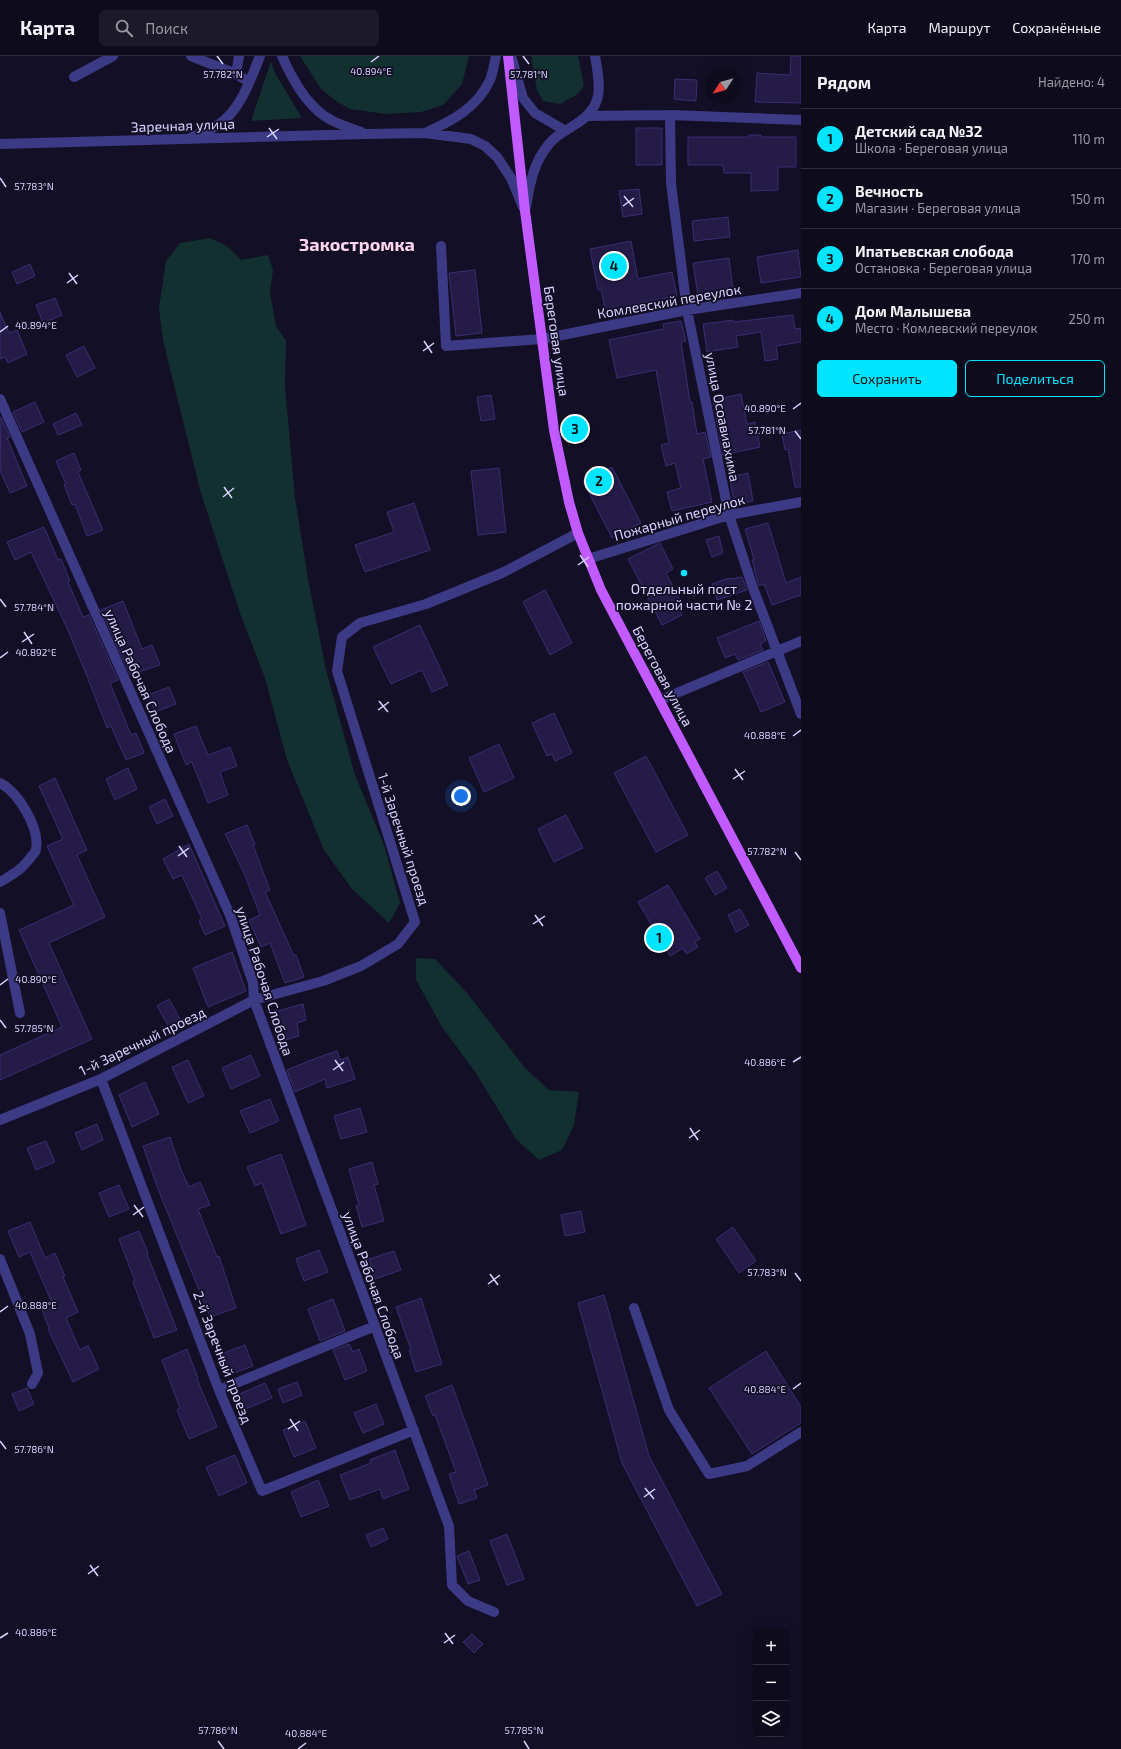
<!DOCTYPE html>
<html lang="ru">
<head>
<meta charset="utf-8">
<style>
	body { margin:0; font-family:"Exo 2",sans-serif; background:#1c1929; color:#f1f3f6 }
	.controls { position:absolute; right:12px; bottom:12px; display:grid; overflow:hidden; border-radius:6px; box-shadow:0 4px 16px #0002 }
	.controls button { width:36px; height:36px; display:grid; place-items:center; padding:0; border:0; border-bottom:1px solid #2e2b3b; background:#0e0b1c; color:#f1f3f6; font:20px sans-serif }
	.compass { position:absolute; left:705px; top:12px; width:36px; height:36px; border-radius:50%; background:#0e0b1c; box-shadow:0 4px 16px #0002; rotate:234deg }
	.you { position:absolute; left:461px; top:740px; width:14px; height:14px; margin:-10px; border:3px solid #fff; border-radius:50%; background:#1a73e8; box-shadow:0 0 0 6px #1a73e833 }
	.badge { display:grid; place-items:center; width:26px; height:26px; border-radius:50%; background:#00e5ff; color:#111; font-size:13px; font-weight:700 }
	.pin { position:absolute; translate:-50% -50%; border:2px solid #fff; box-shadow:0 1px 4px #0006 }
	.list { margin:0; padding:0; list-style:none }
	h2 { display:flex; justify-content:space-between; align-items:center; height:52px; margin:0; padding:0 16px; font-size:17px }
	h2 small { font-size:13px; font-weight:400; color:#9b9ba3 }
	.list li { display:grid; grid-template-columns:26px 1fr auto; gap:12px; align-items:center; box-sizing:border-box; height:60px; padding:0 16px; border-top:1px solid #2e2b3b }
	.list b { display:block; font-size:15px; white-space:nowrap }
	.list p { margin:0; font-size:13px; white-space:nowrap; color:#9b9ba3 }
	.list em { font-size:13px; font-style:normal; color:#9b9ba3 }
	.actions { display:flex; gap:8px; padding:12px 16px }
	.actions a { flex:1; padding:9px 0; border:1px solid #00e5ff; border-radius:6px; text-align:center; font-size:14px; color:#00e5ff }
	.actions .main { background:#00e5ff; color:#111 }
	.icon { flex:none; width:22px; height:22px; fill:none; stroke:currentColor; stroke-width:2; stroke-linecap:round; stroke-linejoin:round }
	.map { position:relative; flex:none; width:801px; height:1693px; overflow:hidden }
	header { display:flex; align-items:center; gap:24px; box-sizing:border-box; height:56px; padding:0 20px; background:#0e0b1c; border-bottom:1px solid #2e2b3b }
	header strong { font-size:19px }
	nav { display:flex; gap:22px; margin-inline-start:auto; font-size:14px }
	.search { width:280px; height:36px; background:#1c1929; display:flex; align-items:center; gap:10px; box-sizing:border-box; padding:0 14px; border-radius:6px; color:#9b9ba3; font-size:15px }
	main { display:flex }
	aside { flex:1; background:#0e0b1c }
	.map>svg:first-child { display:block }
	.green { fill:#12302f }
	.building { fill:#241b47; stroke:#3b2d73 }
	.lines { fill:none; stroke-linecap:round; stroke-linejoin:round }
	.minor { stroke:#3d3a85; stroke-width:10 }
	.major { stroke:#c25bff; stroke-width:10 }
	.ticks { fill:none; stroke:#d9d4ff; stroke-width:1.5 }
	.poi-dot { fill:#00e5ff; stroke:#130f26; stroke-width:1.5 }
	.labels { text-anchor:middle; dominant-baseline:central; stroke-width:3.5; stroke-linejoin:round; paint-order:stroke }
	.street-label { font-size:14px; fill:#d9d4ff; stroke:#130f26 }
	.poi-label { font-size:14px; fill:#d9d4ff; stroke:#130f26 }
	.district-label { font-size:18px; font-weight:bold; fill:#ffd6f0; stroke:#130f26 }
	.ticks-label { font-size:10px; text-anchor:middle; fill:#d9d4ff; stroke:#130f26; stroke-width:3.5; stroke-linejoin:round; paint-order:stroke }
</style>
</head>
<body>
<header>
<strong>Карта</strong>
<div class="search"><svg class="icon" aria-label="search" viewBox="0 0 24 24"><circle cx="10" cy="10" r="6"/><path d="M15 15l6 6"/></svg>Поиск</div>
<nav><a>Карта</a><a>Маршрут</a><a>Сохранённые</a></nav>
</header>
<main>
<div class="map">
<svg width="801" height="1693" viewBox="0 0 801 1693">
	<rect width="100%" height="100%" fill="#130f26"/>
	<!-- green -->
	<path class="green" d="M300,0H469L462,28L443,49L421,56L387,58L350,53L336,45L321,33Z
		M531,0H578L584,30L578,38L560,48L543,45L537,34Z
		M271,5L275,17L302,62L251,65Z
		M210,182L227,190L241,204L268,199L273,214L270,236L276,270L286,285L285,331L295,442L308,523L326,614L355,719L384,789L400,847L389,867L352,833L324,794L287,704L265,622L241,560L200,434L163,284L159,252L166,205L180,187Z
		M416,902L435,903L467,937L525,1012L549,1034L579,1036L574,1069L562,1094L539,1104L516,1083L476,1017L442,971L416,924Z"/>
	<!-- building -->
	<path class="building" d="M791,0H801V47L755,46L757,17L790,19Z
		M675,23L697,24L696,45L674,43Z
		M636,72H662V109H636Z
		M749,79H761V81H796V111H778V134L751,135V117H724L723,109H688V81H749Z
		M639,133L642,158L623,161L619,135Z
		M728,161L730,181L694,185L692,165Z
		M631,185L638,223L672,216L677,240L629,250V253L606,258L601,233L598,234L590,193Z
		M798,194L801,221L761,227L757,201Z
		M729,202L733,233L698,239L693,207Z
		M30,208L35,220L17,228L12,216Z
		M475,214L482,277L456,280L449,217Z
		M55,242L62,259L43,267L36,249Z
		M0,256L9,277L17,274L27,298L8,307L5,301L0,303Z
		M793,259L795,273L801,272V286L776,290L778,303L765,305L761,276L736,280L738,291L707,296L703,268L733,264L734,266Z
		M681,265L686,285L681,286L690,346H692L697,378L705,376L711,401L703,403L712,446L672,455L667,436L681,432L675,407L666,410L661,389L669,387L656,314L617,322L609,284L664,273L663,268Z
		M84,290L95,312L77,321L66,299Z
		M741,338L747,368L755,366L760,391L723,399L713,344Z
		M491,339L495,363L481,365L477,341Z
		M35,346L44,366L22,376L13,356Z
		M76,357L82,369L58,379L53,368Z
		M1,361L10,381L7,382L27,430L10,437L0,415Z
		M801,374V431H795L788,393L785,394L782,378Z
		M74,397L81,414L78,416L103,474L87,480L75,448L72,449L64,429L66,428L56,405Z
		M612,411L641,467L612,482L583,425Z
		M499,412L506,476L478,479L471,415Z
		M748,417L753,445L735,449L729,421Z
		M414,447L430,494L365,516L355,489L394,476L387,456Z
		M768,467L786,527L801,521V539L772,549L764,528L759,530L754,513H755L752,504L754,503L745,473Z
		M44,471L58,504L61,503L70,525L68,526L83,561L89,559L118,624L110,627L131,679L136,677L144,697L126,704L111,670L107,672L87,620L67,572L31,496L15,504L7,486Z
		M719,480L723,497L712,501L706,484Z
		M660,487L673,513L666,517L682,548L678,550L682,559L662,569L628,503Z
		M742,521L747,534L717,544L712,528L729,522V523Z
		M545,534L572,587L550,599L523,546Z
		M123,545L142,593L152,589L160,609L130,619L101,554Z
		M759,565L766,585L760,588L763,594L738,604L735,598L725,602L717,582Z
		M420,569L448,629L432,636L422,614L391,628L373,591Z
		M768,606L785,646L761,656L743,616Z
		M169,631L176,648L155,656L148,639Z
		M554,657L572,697L555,705L552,698L547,700L532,667Z
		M196,670L208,699L230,691L237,710L220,716L228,739L208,747L192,706L186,709L174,678Z
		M499,688L514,722L484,736L469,702Z
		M646,700L688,779L656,796L614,717Z
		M128,712L137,733L115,744L106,723Z
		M55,722L87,794L77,799L105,861L49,887L92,983L0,1024V999L62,971L19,874L74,849L47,790L63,783L39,730Z
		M165,743L173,760L157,768L149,751Z
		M566,759L583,792L554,806L538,773Z
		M247,769L255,788L253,789L270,834L265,836L294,900L296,899L304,921L285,927L270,887L261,891L249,864L260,859L244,817L225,778Z
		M189,788L225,870L205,879L199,865L202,863L182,819L173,823L163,803Z
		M717,815L727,832L715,839L705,822Z
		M668,829L700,883L695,886L698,891L686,898L683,892L670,900L638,846Z
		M740,853L749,869L736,876L728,859Z
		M232,896L246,935L208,951L193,912Z
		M169,943L181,965L169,971L157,950Z
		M303,948L306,964L297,967L299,980L278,986L270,957Z
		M337,995L340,1004L348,1001L355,1023L327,1032L325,1023L295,1036L287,1014L319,1001Z
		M251,999L260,1020L231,1033L222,1012Z
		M188,1004L204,1040L188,1047L172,1011Z
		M145,1026L159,1058L132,1071L119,1039Z
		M270,1043L279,1065L250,1077L240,1055Z
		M360,1052L367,1076L341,1083L334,1060Z
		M97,1068L103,1084L82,1094L75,1077Z
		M170,1081L181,1114L189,1131L200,1126L210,1149L198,1153L217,1201L219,1200L236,1252L210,1261L158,1133L143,1090Z
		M46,1085L55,1106L36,1114L27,1092Z
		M281,1098L306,1169L281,1178L262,1127L255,1130L247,1111Z
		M372,1106L378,1128L374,1129L384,1165L362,1171L356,1150L359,1149L349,1113Z
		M119,1129L129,1153L109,1161L99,1137Z
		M581,1155L585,1176L565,1180L561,1159Z
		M30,1166L45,1202L55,1197L65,1220L63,1221L78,1256L66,1262L80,1294L88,1289L99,1313L73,1326L48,1273L49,1272L41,1252L52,1247L30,1196L19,1201L8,1175Z
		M733,1171L756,1205L739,1217L716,1183Z
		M139,1175L148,1197L147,1198L177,1274L154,1282L133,1226L135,1225L119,1183Z
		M319,1194L328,1216L304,1225L296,1203Z
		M394,1195L401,1214L375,1223L369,1203Z
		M604,1239L649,1400L722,1538L697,1550L622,1407L578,1247Z
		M421,1242L442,1308L416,1316L409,1294H411L396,1251Z
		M333,1243L345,1275L320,1285L308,1253Z
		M349,1288L353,1296L359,1293L367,1315L345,1324L333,1294Z
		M245,1289L253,1310L226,1320L218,1299Z
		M187,1293L198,1322L197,1323L217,1371L189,1383L177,1354L180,1352L162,1304Z
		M766,1295L801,1351V1367L752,1398L709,1332Z
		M297,1326L302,1339L283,1347L278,1333Z
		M265,1327L272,1342L241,1355L235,1340Z
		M452,1329L488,1429L474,1434L477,1442L459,1448L449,1418L456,1416L435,1359L433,1360L425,1340Z
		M27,1332L34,1348L19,1355L12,1338Z
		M376,1348L384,1368L363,1377L354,1357Z
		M305,1365L316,1392L294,1401L283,1374Z
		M395,1394L409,1433L383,1443L380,1433L350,1444L340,1419L371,1407L370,1404Z
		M235,1399L247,1427L219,1440L206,1411Z
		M318,1424L329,1450L301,1461L291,1436Z
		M383,1472L388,1483L371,1491L366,1479Z
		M507,1478L524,1523L507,1529L490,1485Z
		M469,1495L480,1524L468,1528L457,1500Z
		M472,1578L483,1588L474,1597L463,1586Z"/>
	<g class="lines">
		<!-- minor -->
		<path class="minor" d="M191,0L236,18L249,26
			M282,0C292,23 308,52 331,64C340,69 351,72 361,76
			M512,3L523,42L535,57L564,74
			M236,18L239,0
			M74,21L113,0
			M670,59L671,127L687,254L729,459L753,532L801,658
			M587,60L670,59L801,64
			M425,77C452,65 477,52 490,24C493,17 494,8 496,0
			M192,81C201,77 210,74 218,69C240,55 251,23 260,0
			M0,88L366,78L425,77L471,83L485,90L497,101L511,122L523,151
			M526,151C530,128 533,107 549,88C556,79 566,75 576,68C605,50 600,29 595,0
			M441,190L446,290L542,283L687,254L801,237
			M0,343L230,859L253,927L254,944L449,1470L452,1529L468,1545L494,1556
			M588,503L729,459L801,446
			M660,644L801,585
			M0,727C18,736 40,772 36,793C36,796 33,798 31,801C20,815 15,817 0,826
			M0,857L20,957
			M101,1023L219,1334L262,1435L414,1374
			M0,1064L101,1023L254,944L323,925L361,910L398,888L415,866L337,615L342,581L360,567L426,548L502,517L578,477
			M0,1203L30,1278L38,1317L32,1328
			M634,1252L669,1354L709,1418L747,1410L801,1376
			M219,1334L375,1270"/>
		<!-- major -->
		<path class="major" d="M508,0L525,155L554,374L569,446L578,477L601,534L801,912"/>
	</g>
	<!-- ticks -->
	<path class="ticks" d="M217,0L223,8M523,0L529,8M371,6L379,0M269,72L277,83M267,81L279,73M0,122L6,131M624,140L633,151M623,150L634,142M69,217L77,228M67,227L78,219M0,276L8,270M424,285L432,297M423,295L434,287M793,353L801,347M795,375L801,383M224,431L232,442M223,441L234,432M580,499L588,511M578,509L589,501M0,543L6,551M24,576L32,588M22,586L34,578M0,602L8,596M379,645L388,656M378,654L389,646M793,680L801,674M735,713L743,724M733,723L745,715M179,790L187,801M795,796L801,804M178,800L189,792M535,859L543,870M533,868L545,860M0,929L8,923M0,964L6,972M335,1004L343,1015M793,1006L801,1001M333,1014L344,1006M690,1072L698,1084M689,1082L700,1074M134,1149L143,1161M133,1159L144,1151M795,1217L801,1225M490,1218L498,1229M488,1228L500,1219M0,1256L8,1250M793,1333L801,1327M290,1363L298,1375M288,1373L300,1365M0,1385L6,1393M645,1432L654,1443M644,1441L655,1433M90,1509L98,1520M88,1518L99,1510M445,1577L453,1588M0,1582L8,1577M444,1587L455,1579M218,1685L224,1693M524,1685L529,1693M298,1693L306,1687"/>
	<!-- markers -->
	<circle class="poi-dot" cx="684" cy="517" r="4"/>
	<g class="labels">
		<!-- street labels -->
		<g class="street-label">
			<text transform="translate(183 69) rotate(-2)">Заречная улица</text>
			<text transform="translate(669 245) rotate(-10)">Комлевский переулок</text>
			<text transform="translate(557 285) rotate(82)">Береговая улица</text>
			<text transform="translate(723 361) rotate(79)">улица Осоавиахима</text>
			<text transform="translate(679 461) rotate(-16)">Пожарный переулок</text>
			<text transform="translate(663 620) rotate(62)">Береговая улица</text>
			<text transform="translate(141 625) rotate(66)">улица Рабочая Слобода</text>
			<text transform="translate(404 783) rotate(72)">1-й Заречный проезд</text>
			<text transform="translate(265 925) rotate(72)">улица Рабочая Слобода</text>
			<text transform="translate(142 985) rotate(-26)">1-й Заречный проезд</text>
			<text transform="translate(374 1229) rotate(70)">улица Рабочая Слобода</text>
			<text transform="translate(223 1301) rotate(69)">2-й Заречный проезд</text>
		</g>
		<!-- poi labels -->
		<g class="poi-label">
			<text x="684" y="532">Отдельный пост<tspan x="684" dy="16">пожарной части № 2</tspan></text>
		</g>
		<!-- district labels -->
		<g class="district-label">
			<text x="357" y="188">Закостромка</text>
		</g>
	</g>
	<g class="ticks-label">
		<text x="371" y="19">40.894°E</text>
		<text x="223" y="22">57.782°N</text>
		<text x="529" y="22">57.781°N</text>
		<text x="34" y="134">57.783°N</text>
		<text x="36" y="273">40.894°E</text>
		<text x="765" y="356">40.890°E</text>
		<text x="767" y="378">57.781°N</text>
		<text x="34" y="555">57.784°N</text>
		<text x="36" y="600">40.892°E</text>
		<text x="765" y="683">40.888°E</text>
		<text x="767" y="799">57.782°N</text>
		<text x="36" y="927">40.890°E</text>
		<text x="34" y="976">57.785°N</text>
		<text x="765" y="1010">40.886°E</text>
		<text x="767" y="1220">57.783°N</text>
		<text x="36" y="1253">40.888°E</text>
		<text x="765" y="1337">40.884°E</text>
		<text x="34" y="1397">57.786°N</text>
		<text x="36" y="1580">40.886°E</text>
		<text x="218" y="1678">57.786°N</text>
		<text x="524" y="1678">57.785°N</text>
		<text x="306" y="1681">40.884°E</text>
	</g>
</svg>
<div class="controls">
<button>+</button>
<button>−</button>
<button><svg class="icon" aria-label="layers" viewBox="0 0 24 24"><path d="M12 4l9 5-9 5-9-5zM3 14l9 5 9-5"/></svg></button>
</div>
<svg class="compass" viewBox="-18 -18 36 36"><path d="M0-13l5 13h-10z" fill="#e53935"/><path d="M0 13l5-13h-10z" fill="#9b9ba3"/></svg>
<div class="you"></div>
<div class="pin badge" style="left:659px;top:882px">1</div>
<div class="pin badge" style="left:599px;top:425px">2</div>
<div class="pin badge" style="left:575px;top:373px">3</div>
<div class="pin badge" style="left:614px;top:210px">4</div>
</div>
<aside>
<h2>Рядом<small>Найдено: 4</small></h2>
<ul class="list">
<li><span class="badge">1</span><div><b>Детский сад №32</b><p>Школа · Береговая улица</p></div><em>110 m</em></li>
<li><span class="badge">2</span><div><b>Вечность</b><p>Магазин · Береговая улица</p></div><em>150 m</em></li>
<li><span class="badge">3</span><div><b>Ипатьевская слобода</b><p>Остановка · Береговая улица</p></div><em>170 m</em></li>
<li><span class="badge">4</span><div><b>Дом Малышева</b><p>Место · Комлевский переулок</p></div><em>250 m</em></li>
</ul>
<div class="actions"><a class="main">Сохранить</a><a>Поделиться</a></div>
</aside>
</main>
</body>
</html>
